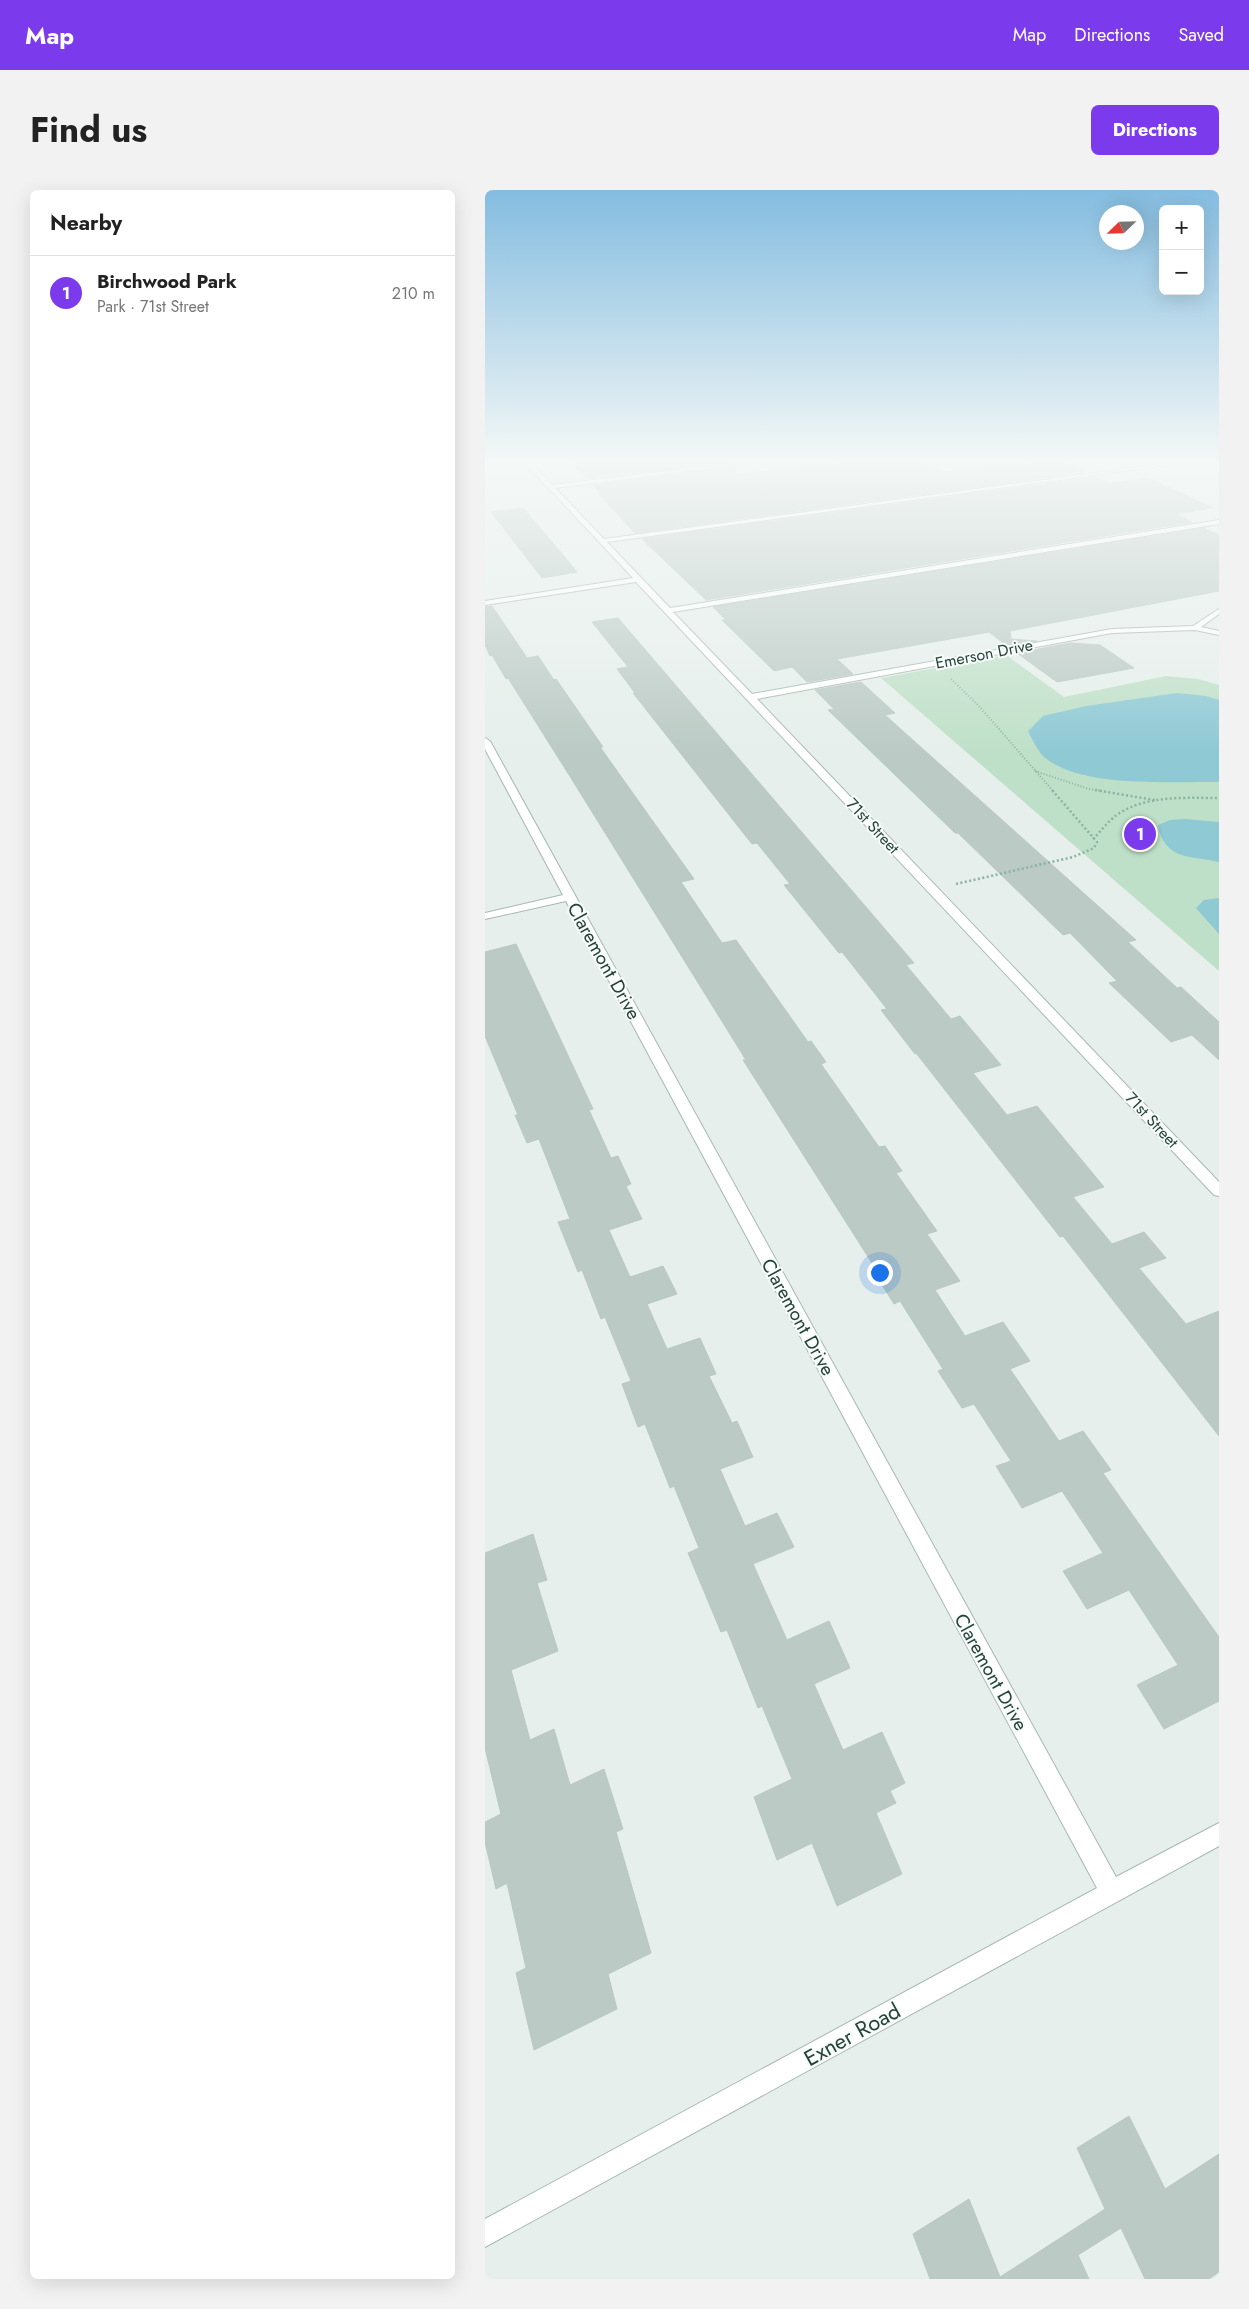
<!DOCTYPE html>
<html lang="en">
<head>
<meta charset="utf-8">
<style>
	body { margin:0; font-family:Jost,sans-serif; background:#f2f2f2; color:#222 }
	.controls { position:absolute; right:15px; top:15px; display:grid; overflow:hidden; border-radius:8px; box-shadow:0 5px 20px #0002 }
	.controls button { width:45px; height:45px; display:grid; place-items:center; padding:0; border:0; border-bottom:1px solid #e0e0e0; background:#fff; color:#222; font:25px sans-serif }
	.compass { position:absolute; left:614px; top:15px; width:45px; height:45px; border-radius:50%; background:#fff; box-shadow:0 5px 20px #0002; rotate:247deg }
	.you { position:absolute; left:394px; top:1082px; width:18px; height:18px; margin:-12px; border:4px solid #fff; border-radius:50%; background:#1a73e8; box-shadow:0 0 0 8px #1a73e833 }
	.badge { display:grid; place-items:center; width:32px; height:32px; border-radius:50%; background:#7c3aed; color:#fff; font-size:16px; font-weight:700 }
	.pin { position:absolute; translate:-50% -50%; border:2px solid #fff; box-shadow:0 1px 5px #0006 }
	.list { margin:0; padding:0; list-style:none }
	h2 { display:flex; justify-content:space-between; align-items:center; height:65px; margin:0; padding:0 20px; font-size:21px }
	h2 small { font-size:16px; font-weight:400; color:#767676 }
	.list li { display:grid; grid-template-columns:32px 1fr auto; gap:15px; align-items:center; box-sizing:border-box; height:75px; padding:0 20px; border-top:1px solid #e0e0e0 }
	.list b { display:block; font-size:19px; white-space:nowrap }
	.list p { margin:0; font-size:16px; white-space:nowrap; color:#767676 }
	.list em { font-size:16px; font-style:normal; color:#767676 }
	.map { position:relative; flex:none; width:734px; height:2089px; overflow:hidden; border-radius:8px }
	header { display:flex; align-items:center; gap:30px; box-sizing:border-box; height:70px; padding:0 25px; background:#7c3aed; color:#fff }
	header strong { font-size:24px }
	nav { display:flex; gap:28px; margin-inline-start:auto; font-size:18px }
	.intro { display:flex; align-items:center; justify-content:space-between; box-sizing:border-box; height:120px; padding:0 30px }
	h1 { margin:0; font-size:35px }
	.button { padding:12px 22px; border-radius:8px; background:#7c3aed; color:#fff; font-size:18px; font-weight:700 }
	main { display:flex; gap:30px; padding:0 30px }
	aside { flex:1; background:#fff; border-radius:8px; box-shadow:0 5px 20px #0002 }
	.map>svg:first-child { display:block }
	.green { fill:#bfe0c8 }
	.water { fill:#8ec9d4 }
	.building { fill:#bbcac4; stroke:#b8c9c2 }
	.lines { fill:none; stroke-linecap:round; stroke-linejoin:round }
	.minor-casing { stroke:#a8b8b2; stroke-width:2 }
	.path-far1 { stroke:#86b3a5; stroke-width:2; stroke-dasharray:1 2; stroke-linecap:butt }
	.path { stroke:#86b3a5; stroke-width:2.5; stroke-dasharray:2 2.5; stroke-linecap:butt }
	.minor { fill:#fff; fill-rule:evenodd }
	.labels { text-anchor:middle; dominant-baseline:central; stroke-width:4; stroke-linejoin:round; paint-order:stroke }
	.far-street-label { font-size:16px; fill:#24423a; stroke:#f7fbf9 }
	.street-label { font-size:19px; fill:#24423a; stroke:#f7fbf9 }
	.near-street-label { font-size:22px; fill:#24423a; stroke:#f7fbf9 }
</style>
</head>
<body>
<header>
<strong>Map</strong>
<nav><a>Map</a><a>Directions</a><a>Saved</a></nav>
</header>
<div class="intro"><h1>Find us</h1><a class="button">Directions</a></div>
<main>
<aside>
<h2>Nearby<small></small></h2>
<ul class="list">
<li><span class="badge">1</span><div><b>Birchwood Park</b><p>Park · 71st Street</p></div><em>210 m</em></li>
</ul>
</aside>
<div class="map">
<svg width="734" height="2089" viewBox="0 0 734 2089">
	<rect width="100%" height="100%" fill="#e6efeb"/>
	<!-- green -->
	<path class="green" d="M521,465L579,507L681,486L713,489L734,495V781L396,488Z"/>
	<!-- water -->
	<path class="water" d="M692,503L721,506L734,510V592C685,591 598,599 559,567C552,560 547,549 543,541L558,526L601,516Z
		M700,629L734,632V672C706,666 679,670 673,635L685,630Z
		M734,708V744L711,718L719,710Z"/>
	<!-- building -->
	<path class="building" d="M85,272H248L102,289Z
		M357,272H433L459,282L523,274L580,272L601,282L150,343L113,303H116L108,295L249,277L250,285Z
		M610,287L624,294L663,288L728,318L690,324L707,332L221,410L157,349Z
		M38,318L74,360L92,382L57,388L6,322Z
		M719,338L734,345V401L525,441L526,449L552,451L522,456L504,442L352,469L368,484L322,492L307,477L289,481L237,430H241L228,417Z
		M7,416L42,468L53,466L69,490L71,489L118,557H115L209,689L196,692L237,753L251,750L323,852L326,851L341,872L336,874L394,957L400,956L417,981L411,983L452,1041L442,1044L475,1091L450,1100L480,1146L518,1132L545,1171L525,1179L574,1251L598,1241L626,1280L618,1283L734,1447V1511L679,1539L652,1495L693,1475L644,1400L602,1419L578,1381L618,1363L577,1301L537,1318L511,1276L526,1271L489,1214L477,1218L453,1181L458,1179L415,1111L409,1114L389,1082L392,1081L272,892L258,870H261L86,588L23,488L21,489L7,465L5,466L0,455V417Z
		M133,428L429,773L421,775L466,829L475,826L516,875L488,883L522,925L552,916L619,997L588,1007L627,1054L659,1042L681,1068L654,1078L701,1134L734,1121V1246L578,1046L575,1047L431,863L430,864L396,820L402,819L357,762L354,763L299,695L305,694L272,653L267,654L148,503H150L132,479L143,477L107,432Z
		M585,453L615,455L649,478L572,492L532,463Z
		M376,492L410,523L400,525L651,750L643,752L692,798L696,797L734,832V870L707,845L686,852L624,793L632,791L585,743L578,745L473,643H470L343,520L349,519L330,500Z
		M31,754L108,919L104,920L126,968L133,966L146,994L141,996L157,1029L124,1040L145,1087L178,1076L192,1104L162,1114L182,1159L215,1148L231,1184L224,1186L247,1233L252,1231L268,1267L235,1279L260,1336L292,1323L309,1357L268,1374L302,1450L344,1431L365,1478L329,1494L358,1560L397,1542L420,1593L405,1601L411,1613L391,1623L417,1684L352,1716L327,1653L292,1670L269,1607L307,1589L277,1516L273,1518L242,1440L236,1442L203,1363L214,1358L189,1296L185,1298L160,1234L153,1237L137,1194L146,1191L120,1127L116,1129L97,1080L93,1082L73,1032L85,1029L54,949L42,953L30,925H33L0,846V762Z
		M48,1344L62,1390L52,1393L73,1461L26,1480L45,1550L69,1539L85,1595L119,1579L138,1639L131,1642L166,1763L123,1784L132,1819L49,1860L31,1783L41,1778L22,1693L11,1699L0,1652V1632L16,1624L0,1558V1363Z
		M644,1926L680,1999L734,1964V2082L724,2089H660L636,2038L593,2065L604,2089H445L428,2044L484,2009L515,2087L620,2019L592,1958Z"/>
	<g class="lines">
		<!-- minor casing -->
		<g class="minor-casing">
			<path id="minor" d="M0,272H23L0,276Z
				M39,272H45L67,295L260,272H274L70,298L119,349L692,272L689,274L122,352L185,418L734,330V334L188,422L267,504L627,439L708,436L734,419V424L716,437L734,441V445L710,440L627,443L272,509L734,992V1006L729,1005L151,392L0,415V411L148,388Z
				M0,548L5,551L631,1687L734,1633V1656L0,2057V2029L612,1698L81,711L0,729V723L78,705L0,559Z"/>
		</g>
		<!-- path-far1 -->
		<path class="path-far1" d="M466,489L493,515L568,601
			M550,581L604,599L617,601"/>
		<!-- path -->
		<path class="path" d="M610,600L670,610
			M608,649C616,641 623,631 633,624C662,605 700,608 734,608
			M471,694L588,667L609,658L612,652L567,600"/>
		<!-- minor -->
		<use href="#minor" class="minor"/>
	</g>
	<!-- sky -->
	<linearGradient id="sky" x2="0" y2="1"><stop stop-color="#84bce0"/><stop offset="0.48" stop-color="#f4f8f6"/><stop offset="1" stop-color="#f4f8f6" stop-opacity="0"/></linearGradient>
	<rect width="734" height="564" fill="url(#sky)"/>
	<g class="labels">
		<!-- far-street labels -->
		<g class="far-street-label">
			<text transform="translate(499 464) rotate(-11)">Emerson Drive</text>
			<text transform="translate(388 636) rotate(47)">71st Street</text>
			<text transform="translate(667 930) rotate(47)">71st Street</text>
		</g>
		<!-- street labels -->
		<g class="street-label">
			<text transform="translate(119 771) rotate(61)">Claremont Drive</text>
			<text transform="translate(313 1127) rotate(61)">Claremont Drive</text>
			<text transform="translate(506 1482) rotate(61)">Claremont Drive</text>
		</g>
		<!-- near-street labels -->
		<g class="near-street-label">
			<text transform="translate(367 1844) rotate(-29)">Exner Road</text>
		</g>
	</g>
</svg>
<div class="controls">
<button>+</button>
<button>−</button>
</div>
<svg class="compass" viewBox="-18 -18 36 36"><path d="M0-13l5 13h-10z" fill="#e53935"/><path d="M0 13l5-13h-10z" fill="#767676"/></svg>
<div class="you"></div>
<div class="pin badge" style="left:655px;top:644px">1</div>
</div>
</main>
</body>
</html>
